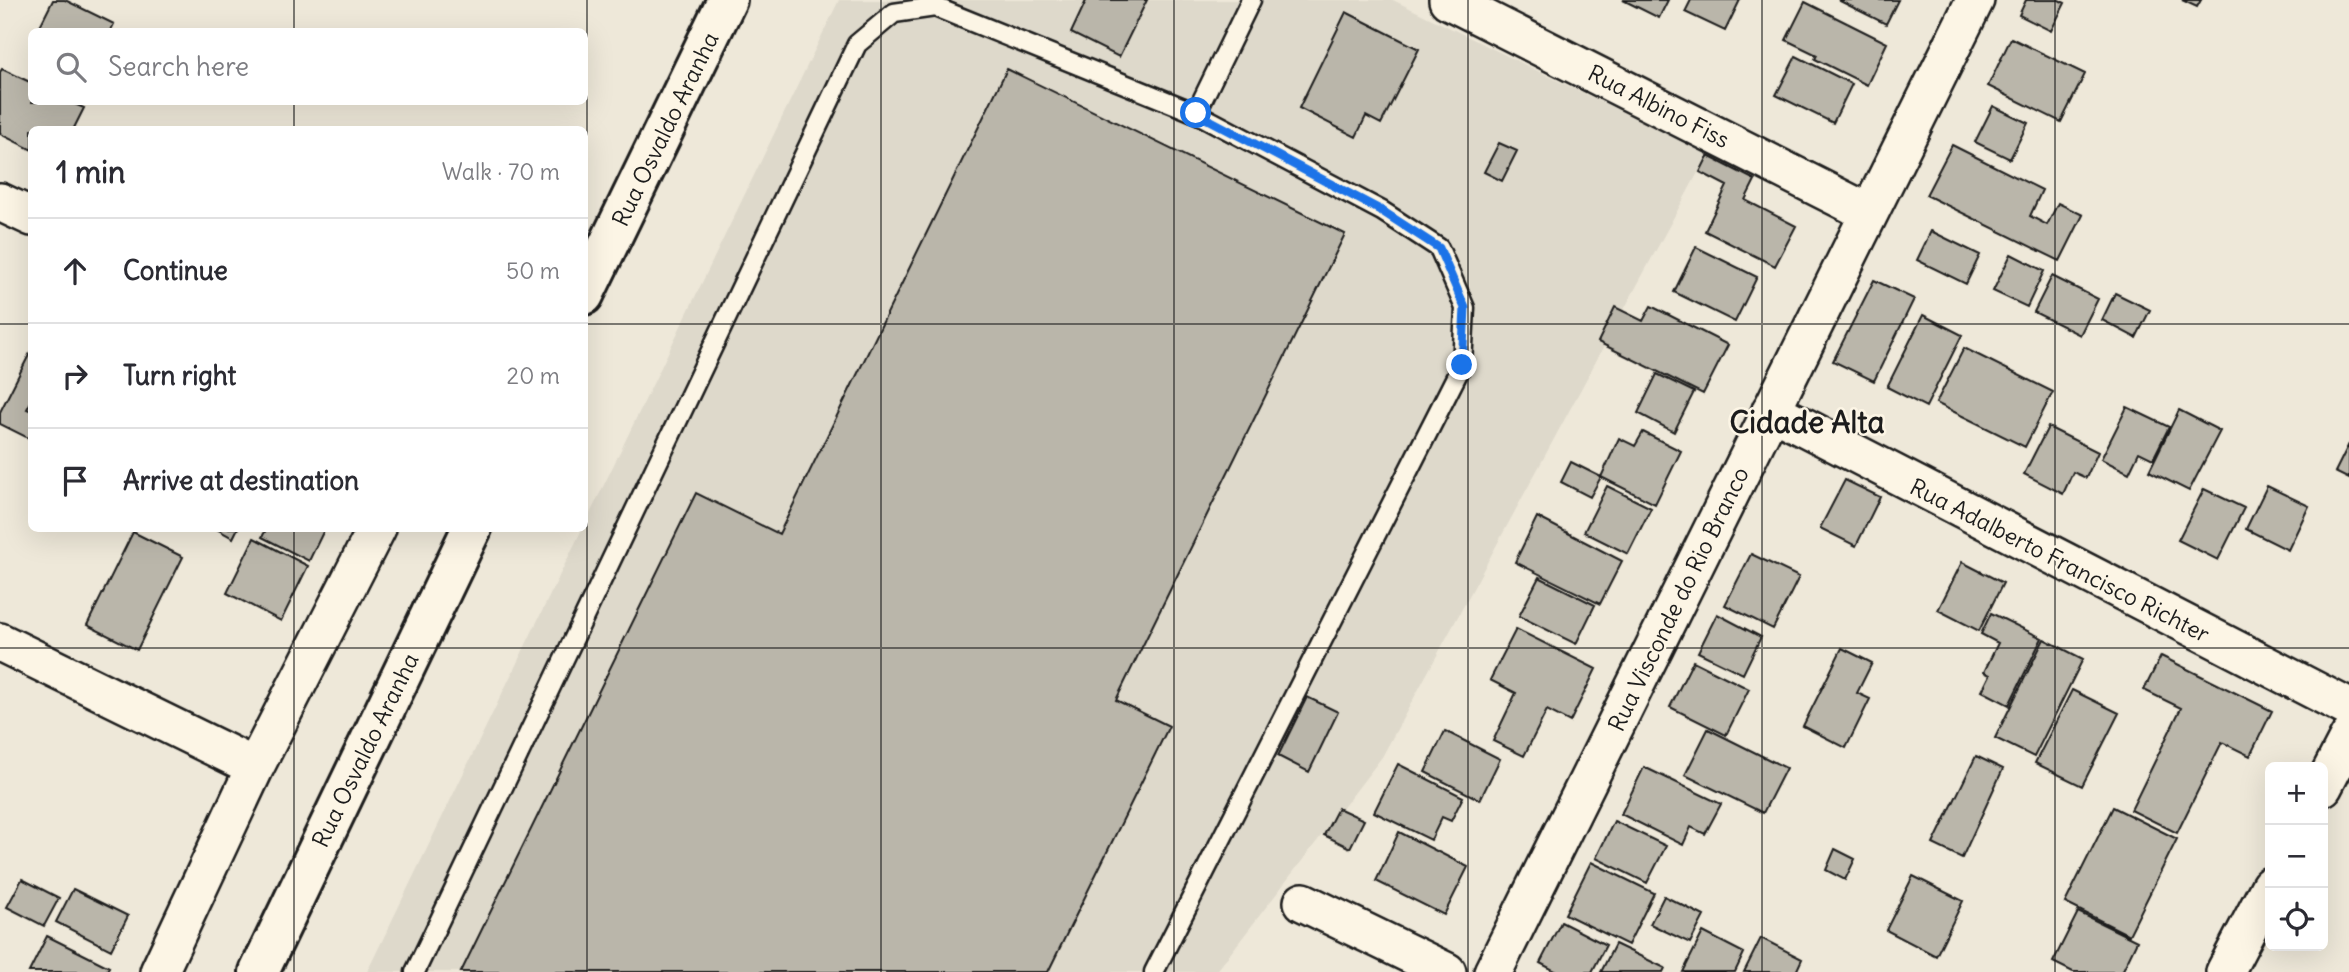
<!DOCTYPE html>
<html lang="en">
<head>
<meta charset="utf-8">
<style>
	body { margin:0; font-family:Delius,sans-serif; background:#f2f2f3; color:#2b2b33 }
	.controls { position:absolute; right:21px; bottom:21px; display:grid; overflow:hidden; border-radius:10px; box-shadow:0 7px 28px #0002 }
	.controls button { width:63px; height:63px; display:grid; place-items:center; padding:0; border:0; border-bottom:2px solid #e1e1e2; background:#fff; color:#2b2b33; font:35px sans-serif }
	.stop { position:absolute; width:21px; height:21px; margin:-16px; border:5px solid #1a73e8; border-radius:50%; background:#fff }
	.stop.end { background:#1a73e8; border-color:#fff; box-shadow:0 2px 7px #0008 }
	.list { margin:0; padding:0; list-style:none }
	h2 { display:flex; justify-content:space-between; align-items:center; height:91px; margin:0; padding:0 28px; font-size:30px }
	h2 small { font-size:23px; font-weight:400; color:#7c7c81 }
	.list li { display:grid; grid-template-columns:46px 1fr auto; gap:21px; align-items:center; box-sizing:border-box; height:105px; padding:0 28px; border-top:2px solid #e1e1e2 }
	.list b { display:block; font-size:26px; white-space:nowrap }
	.list em { font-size:23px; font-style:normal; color:#7c7c81 }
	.icon { flex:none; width:38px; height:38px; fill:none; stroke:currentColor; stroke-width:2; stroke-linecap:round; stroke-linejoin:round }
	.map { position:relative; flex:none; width:2349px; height:972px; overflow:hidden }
	.search { position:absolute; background:#fff; box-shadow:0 7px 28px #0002; left:28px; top:28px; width:560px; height:77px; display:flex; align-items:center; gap:18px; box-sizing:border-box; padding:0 24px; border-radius:10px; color:#7c7c81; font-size:26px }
	.panel { position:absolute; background:#fff; box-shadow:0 7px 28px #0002; left:28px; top:126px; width:560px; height:406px; border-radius:10px }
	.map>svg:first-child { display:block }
	.built { fill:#ded9cb }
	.building { fill:#bab6aa; stroke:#1c1c1c; stroke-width:2 }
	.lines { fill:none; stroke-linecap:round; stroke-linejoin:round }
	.service-casing { stroke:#1c1c1c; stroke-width:23 }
	.minor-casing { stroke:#1c1c1c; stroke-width:42 }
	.secondary-casing { stroke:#1c1c1c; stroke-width:44 }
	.service { stroke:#fcf5e5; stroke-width:18 }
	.minor { stroke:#fcf5e5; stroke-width:37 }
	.secondary { stroke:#fcf5e5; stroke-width:38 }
	.route { stroke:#1a73e8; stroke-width:9 }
	.grid { fill:none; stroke:#1c1c1c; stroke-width:2; stroke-opacity:0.55 }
	.labels { text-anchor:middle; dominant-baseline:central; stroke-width:5; stroke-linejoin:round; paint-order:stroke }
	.street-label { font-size:23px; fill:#1c1c1c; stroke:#fcf5e5 }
	.district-label { font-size:30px; font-weight:bold; fill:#1c1c1c; stroke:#fcf5e5 }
</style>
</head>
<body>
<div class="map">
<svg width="2349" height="972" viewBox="0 0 2349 972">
	<rect width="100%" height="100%" fill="#eee8d9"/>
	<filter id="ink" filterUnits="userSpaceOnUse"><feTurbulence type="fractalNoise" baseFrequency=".0143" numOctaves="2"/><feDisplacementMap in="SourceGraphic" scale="14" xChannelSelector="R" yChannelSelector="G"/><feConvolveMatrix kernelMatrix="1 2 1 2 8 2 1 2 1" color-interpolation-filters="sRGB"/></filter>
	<g filter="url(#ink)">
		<!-- built -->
		<path class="built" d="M839,0H1393L1708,154L1382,757L1216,972H367L582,529L584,528L585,524Z"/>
		<!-- building -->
		<path class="building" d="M53,0H65L114,24L110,32H37Z
			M1084,0H1147L1119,57L1071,33L1086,1Z
			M1623,0H1668L1659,18Z
			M1691,0H1740L1725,31L1685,12Z
			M1838,0H1898L1886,24Z
			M2026,0H2059L2065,3L2051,31L2019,15Z
			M2182,0H2201L2197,7Z
			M1805,2L1887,43L1867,85L1815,59L1817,55L1786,40Z
			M1346,12L1419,49L1381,124L1366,116L1356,137L1299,108Z
			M2011,38L2085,74L2061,122L1988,86Z
			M1796,56L1852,84L1833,123L1776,95Z
			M2,69L32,83V102H70L84,108L73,130H32V150L0,134V72Z
			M1007,69L1345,234L1116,700L1169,726L1048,972H461L696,493L779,534Z
			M1993,106L2028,123L2010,159L1975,142Z
			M1499,143L1517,151L1502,181L1484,172Z
			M1952,145L2042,190L2030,216L2047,225L2058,203L2083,215L2060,261L1926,195Z
			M1708,156L1755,180L1745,200L1796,226L1775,266L1705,231L1727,186L1700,172Z
			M1931,231L1980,255L1966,284L1917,260Z
			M1696,247L1757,277L1735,322L1674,292Z
			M2011,254L2044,271L2027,307L1993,291Z
			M2052,276L2098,299L2080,335L2034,312Z
			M1874,280L1914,299L1874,381L1833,361Z
			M2115,293L2150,310L2136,338L2102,320Z
			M1651,306L1728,345L1703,394L1598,342L1615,307L1643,321Z
			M1923,315L1962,335L1926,407L1887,387Z
			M1964,348L2053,392L2025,447L1936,403Z
			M32,349V400L27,409L32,411V440L0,424V412Z
			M1657,374L1694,392L1674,432L1638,413Z
			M2127,407L2169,427L2153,459L2139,452L2129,473L2101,459Z
			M2179,410L2220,431L2189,491L2149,471Z
			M2048,427L2098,452L2086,478L2073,472L2063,494L2024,474Z
			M1643,432L1681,451L1655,504L1601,477L1619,438L1635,446Z
			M2349,444V479L2335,472Z
			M1571,462L1601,477L1590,497L1561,482Z
			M1845,480L1880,497L1856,546L1820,528Z
			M1607,486L1651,508L1628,554L1584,532Z
			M2267,486L2309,506L2288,550L2246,529Z
			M2204,489L2244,508L2218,560L2178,540Z
			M1537,517L1622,561L1600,604L1515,562Z
			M215,528H238L233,538Z
			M267,528H325L309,561L262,537Z
			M133,532L183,557L137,650L87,625Z
			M254,538L308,566L281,621L227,593Z
			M1751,554L1799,577L1773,629L1725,605Z
			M1962,562L2003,583L1979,631L1938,610Z
			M1539,577L1595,605L1576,644L1519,616Z
			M1991,613L2042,638L2009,705L1982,691L1990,675L1984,672L1998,643L1981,634Z
			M1717,614L1761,637L1743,674L1698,652Z
			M1516,629L1596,669L1570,722L1547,710L1524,756L1493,741L1516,693L1490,680Z
			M2044,639L2083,659L2034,757L1995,738Z
			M1842,648L1872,663L1857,693L1870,699L1846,748L1803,726Z
			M2161,656L2272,711L2250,756L2222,742L2177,833L2131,810L2181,708L2144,690Z
			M1693,661L1749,689L1726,735L1670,707Z
			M2072,690L2119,713L2082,786L2035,763Z
			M1307,697L1338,712L1309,772L1278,756Z
			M1708,729L1786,768L1763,813L1685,775Z
			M1445,731L1500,759L1480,800L1425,772Z
			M1976,756L2003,769L1962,858L1933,844Z
			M1398,764L1463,797L1451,821L1442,817L1431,840L1374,812Z
			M1644,767L1721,804L1705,834L1691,827L1683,845L1621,814Z
			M2113,807L2177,839L2129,935L2065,903Z
			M1338,808L1364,820L1350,848L1324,835Z
			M1614,821L1666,846L1647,883L1596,858Z
			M1399,832L1468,867L1444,915L1376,881Z
			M1835,849L1855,859L1845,880L1826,870Z
			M1591,862L1654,893L1628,945L1565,914Z
			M1913,876L1963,901L1936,956L1886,930Z
			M22,879L59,898L44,926L7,907Z
			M73,889L128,916L111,950L56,922Z
			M1664,896L1704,916L1690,943L1650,924Z
			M2078,912L2137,941L2122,972H2073L2053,962Z
			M1561,922L1606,945L1592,972H1557L1540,963Z
			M1703,932L1744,953L1735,972H1683Z
			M47,936L109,967L106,972H29Z
			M1761,938L1802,959L1796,972H1744Z
			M1615,944L1665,968L1663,972H1601Z"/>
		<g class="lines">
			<!-- service casing -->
			<g class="service-casing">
				<path id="service" d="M1196,113L1251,0
					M415,972L857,44L894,13L935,7L1196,113L1382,211L1439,248L1465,308L1462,365L1154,972"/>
			</g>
			<!-- minor casing -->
			<g class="minor-casing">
				<path id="minor" d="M1448,0L1869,213
					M0,202L32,217
					M1771,410L2349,708
					M0,642L255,767
					M2323,787L2349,737
					M1303,902L1447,972
					M159,972L255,767L377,528
					M1493,972L1975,0
					M2225,972L2270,886"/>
			</g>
			<!-- secondary casing -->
			<g class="secondary-casing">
				<path id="secondary" d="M584,295L727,0
					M259,972L472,528"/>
			</g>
			<!-- service -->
			<use href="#service" class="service"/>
			<!-- minor -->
			<use href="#minor" class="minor"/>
			<!-- secondary -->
			<use href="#secondary" class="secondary"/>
		</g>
	</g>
	<g class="lines" filter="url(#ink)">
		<!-- route -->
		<path class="route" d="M1196,113L1382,211L1439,248L1465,308L1462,365"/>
	</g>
	<!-- grid -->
	<path class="grid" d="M294,0V32M587,0V972M881,0V972M1174,0V972M1468,0V972M1762,0V972M2055,0V972M294,102V130M0,324H32M584,324H2349M294,528V972M0,648H2349"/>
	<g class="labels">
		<!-- street labels -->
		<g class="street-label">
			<text transform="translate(1659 106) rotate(27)">Rua Albino Fiss</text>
			<text transform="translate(665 129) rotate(-64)">Rua Osvaldo Aranha</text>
			<text transform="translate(2060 560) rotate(27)">Rua Adalberto Francisco Richter</text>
			<text transform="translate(1678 599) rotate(-64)">Rua Visconde do Rio Branco</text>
			<text transform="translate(365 750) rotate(-64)">Rua Osvaldo Aranha</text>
		</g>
		<!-- district labels -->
		<g class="district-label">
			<text x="1807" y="422">Cidade Alta</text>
		</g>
	</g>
</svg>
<div class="controls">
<button>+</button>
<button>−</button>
<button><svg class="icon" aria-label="locate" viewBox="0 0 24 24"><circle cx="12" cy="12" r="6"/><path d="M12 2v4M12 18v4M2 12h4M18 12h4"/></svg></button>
</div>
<div class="stop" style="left:1196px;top:113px"></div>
<div class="stop end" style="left:1462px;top:365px"></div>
<div class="search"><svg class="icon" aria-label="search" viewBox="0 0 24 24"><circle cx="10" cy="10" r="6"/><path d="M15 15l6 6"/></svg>Search here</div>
<section class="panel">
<h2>1 min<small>Walk · 70 m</small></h2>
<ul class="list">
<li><svg class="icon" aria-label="ahead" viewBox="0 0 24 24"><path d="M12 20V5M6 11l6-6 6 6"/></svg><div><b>Continue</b></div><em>50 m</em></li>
<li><svg class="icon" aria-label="right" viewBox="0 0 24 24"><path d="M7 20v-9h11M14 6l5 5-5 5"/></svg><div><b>Turn right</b></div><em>20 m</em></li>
<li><svg class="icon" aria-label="arrive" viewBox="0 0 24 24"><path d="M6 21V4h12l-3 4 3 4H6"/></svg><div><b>Arrive at destination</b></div></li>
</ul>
</section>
</div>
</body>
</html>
